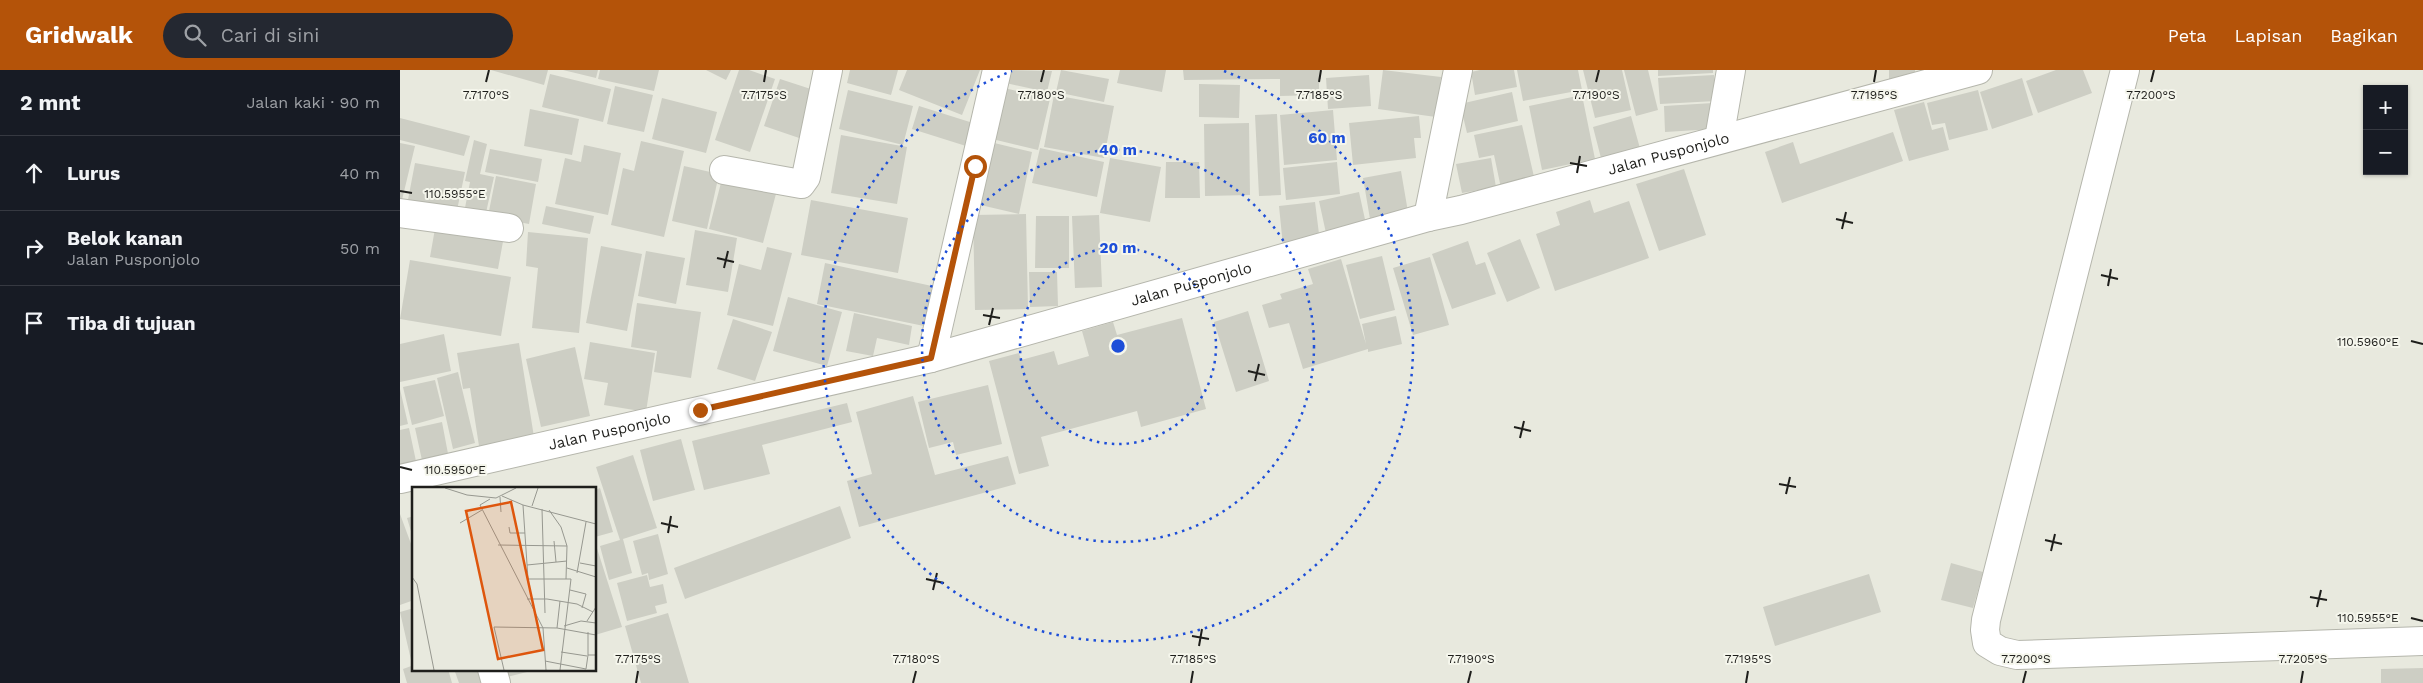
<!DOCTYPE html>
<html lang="id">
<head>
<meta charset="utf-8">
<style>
	body { margin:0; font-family:"Work Sans",sans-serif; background:#242831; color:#f1f3f6 }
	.controls { position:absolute; right:15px; top:15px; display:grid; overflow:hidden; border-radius:0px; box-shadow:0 1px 4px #0004 }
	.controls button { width:45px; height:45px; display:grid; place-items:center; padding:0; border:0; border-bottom:1px solid #363941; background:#171b24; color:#f1f3f6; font:25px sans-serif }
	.stop { position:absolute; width:15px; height:15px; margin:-11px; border:4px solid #b45309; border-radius:50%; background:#fff }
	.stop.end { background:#b45309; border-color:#fff; box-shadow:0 1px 5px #0008 }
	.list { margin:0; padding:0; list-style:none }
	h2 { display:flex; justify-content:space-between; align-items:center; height:65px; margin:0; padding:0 20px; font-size:21px }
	h2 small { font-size:16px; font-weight:400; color:#9ea1a6 }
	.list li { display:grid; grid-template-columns:32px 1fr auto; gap:15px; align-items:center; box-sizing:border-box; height:75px; padding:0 20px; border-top:1px solid #363941 }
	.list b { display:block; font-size:19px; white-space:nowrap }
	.list p { margin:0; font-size:16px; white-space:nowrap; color:#9ea1a6 }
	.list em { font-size:16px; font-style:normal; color:#9ea1a6 }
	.icon { flex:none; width:28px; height:28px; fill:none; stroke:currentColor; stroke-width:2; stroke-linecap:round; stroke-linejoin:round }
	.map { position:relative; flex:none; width:2023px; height:613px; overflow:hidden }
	header { display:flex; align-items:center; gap:30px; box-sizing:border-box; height:70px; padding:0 25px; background:#b45309; color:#fff }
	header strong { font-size:24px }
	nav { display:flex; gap:28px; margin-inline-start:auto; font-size:18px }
	.search { width:350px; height:45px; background:#242831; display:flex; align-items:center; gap:12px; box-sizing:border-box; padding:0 18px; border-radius:28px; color:#9ea1a6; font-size:19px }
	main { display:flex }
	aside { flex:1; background:#171b24 }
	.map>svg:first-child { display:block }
	.building { fill:#cdcec4 }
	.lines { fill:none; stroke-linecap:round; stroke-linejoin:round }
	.minor-casing { stroke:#b5b6ac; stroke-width:30 }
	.minor { stroke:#fff; stroke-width:28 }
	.route { stroke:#b45309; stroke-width:6 }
	.ticks { fill:none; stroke:#1e1e1b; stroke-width:2 }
	.ring { fill:none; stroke:#1d4ed8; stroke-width:2.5; stroke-dasharray:2.5 5 }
	.labels { text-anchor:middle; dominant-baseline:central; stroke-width:4; stroke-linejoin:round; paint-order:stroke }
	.street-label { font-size:15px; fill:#1e1e1b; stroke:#f5f6ec }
	.inset-road { fill:none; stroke:#979890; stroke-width:1 }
	.view { fill:#de560d; fill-opacity:0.15; stroke:#de560d; stroke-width:2.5 }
	.inset-edge { fill:none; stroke:#1e1e1b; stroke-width:2.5 }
	.ticks-label { font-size:12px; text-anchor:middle; fill:#1e1e1b; stroke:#f5f6ec; stroke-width:4; stroke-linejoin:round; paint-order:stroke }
	.centre { fill:#1d4ed8; stroke:#f5f6ec; stroke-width:2.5 }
	.ring-label { font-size:15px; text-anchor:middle; font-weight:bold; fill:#1d4ed8; stroke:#f5f6ec; stroke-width:4; stroke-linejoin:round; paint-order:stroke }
</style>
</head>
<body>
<header>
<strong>Gridwalk</strong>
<div class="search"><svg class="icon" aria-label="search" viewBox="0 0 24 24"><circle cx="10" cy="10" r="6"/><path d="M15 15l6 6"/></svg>Cari di sini</div>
<nav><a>Peta</a><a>Lapisan</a><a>Bagikan</a></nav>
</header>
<main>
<aside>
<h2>2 mnt<small>Jalan kaki · 90 m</small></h2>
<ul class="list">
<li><svg class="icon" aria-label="ahead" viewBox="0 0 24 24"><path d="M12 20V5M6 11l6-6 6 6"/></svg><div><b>Lurus</b></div><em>40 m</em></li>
<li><svg class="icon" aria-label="right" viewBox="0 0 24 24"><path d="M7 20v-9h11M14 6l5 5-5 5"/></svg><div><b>Belok kanan</b><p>Jalan Pusponjolo</p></div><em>50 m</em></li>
<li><svg class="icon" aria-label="arrive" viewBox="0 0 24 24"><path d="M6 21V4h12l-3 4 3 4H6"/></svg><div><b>Tiba di tujuan</b></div></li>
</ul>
</aside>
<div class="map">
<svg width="2023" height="613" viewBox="0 0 2023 613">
	<rect width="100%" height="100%" fill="#e8e9de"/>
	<!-- building -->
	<path class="building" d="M91,0H148L144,15Z
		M163,0H198L196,8Z
		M200,0H259L254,21L198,9Z
		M306,0H331L326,10Z
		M339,0H349L375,9L350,82L315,70Z
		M450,0H498L491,25L447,13Z
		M507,0H580L562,45L499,20Z
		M604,0L652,1L647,22L601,12Z
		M661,0L709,9L704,32L656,22Z
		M720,0H766L762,22L717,13Z
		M783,0H921V9H919V25L880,26V9L784,10Z
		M983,0L1041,7L1036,47L978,39Z
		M1080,0H1114L1117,17L1075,25L1071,2Z
		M1117,0H1178L1182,20L1123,31Z
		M1183,0H1222L1231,40L1195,48Z
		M1224,0H1248L1258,40L1236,46Z
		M1258,0H1313V3L1258,6Z
		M1489,0H1515V10L1489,9Z
		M1656,0H1683L1692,23L1638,43L1626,11Z
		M150,4L211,19L203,52L142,37Z
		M969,5L971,36L928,39L926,8Z
		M1314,5L1316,31L1260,34L1258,8Z
		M1622,8L1633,45L1592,59L1580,22Z
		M380,9L420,22L405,70L364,56Z
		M799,14L840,15L839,48L799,47Z
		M215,16L253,25L244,62L207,54Z
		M600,17L650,29L638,80L588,68Z
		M448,20L513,36L503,75L439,59Z
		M1578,20L1588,60L1549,70L1545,53L1532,55L1527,33Z
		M1112,22L1118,51L1067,63L1060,34Z
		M654,25L714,36L704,88L644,77Z
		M1182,25L1195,89L1142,100L1129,36Z
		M262,28L317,42L306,83L252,69Z
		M1524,32L1532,60L1543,57L1549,80L1509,91L1494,40Z
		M1313,33L1314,59L1265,62L1264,36Z
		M519,36L573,53L566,76L512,59Z
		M130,39L179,49L172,85L124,76Z
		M933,40L937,90L884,95L880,45Z
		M877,44L881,125L859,126L855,45Z
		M1019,46L1021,68H1014L1016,88L953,95L949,53Z
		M1231,46L1241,82L1202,92L1193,57Z
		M0,48L70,66L64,86L0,70Z
		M849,53L850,125L805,126L804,54Z
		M1122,55L1135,111L1101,118L1094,85L1079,88L1074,65Z
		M1493,62L1503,91L1382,133L1365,82L1393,72L1400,94Z
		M441,65L507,77L497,134L431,123Z
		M74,70L87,74L80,104L94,107L85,147L64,143L70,112L65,111Z
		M241,71L284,81L264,167L211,155L223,98L234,101Z
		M586,71L632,82L619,144L572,133Z
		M0,73L15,76L1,134H0Z
		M184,75L221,83L208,145L155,134L165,88L181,92Z
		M640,78L704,92L697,127L632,113Z
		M90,79L142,89L138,112L85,102Z
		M710,88L761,97L750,152L700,143Z
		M1091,88L1096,117L1062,123L1056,94Z
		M766,92H799L800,128H765Z
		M937,92L940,124L886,130L883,98Z
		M15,93L65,102L56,145L7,135Z
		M284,96L319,104L307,159L272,151Z
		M1284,99L1306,165L1259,181L1236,114Z
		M1001,101L1008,142L970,149L963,108Z
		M323,105L377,120L363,173L309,159Z
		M96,106L136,114L129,154L88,146Z
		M959,122L966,154L926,163L919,131Z
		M411,130L508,148L498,203L401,185Z
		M1190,130L1194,143L1229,131L1249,188L1155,221L1136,164L1160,155L1156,142Z
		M915,132L920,172L883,176L879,136Z
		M146,136L194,146L190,164L142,154Z
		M626,144L628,239L575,240L573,145Z
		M699,145L702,217L675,218L672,146Z
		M636,146H669V198H635Z
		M36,153L104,166L98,199L30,187Z
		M295,160L337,168L328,222L286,215Z
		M128,162L188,168L179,263L132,258L138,198L126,196Z
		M1120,169L1140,218L1107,232L1087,183Z
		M1068,171L1076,195L1085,192L1096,224L1052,239L1032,184Z
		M201,176L242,184L227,261L186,253Z
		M367,177L392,183L373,256L327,245L339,194L361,200Z
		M246,181L285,188L276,234L238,226Z
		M982,186L995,240L960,249L946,195Z
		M1030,187L1049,255L1013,265L993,198Z
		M941,189L966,274L962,254L996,246L1002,274L968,282V279L903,299L889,253L869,258L862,235L882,229L880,224L913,214L908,199Z
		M10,190L111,207L101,266L0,249Z
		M425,193L532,216L524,256L417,234Z
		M629,202H657L658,236L630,237Z
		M388,227L442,242L427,296L373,281Z
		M237,233L301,242L291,308L254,302L257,281L231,277Z
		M848,241L869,311L836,322L814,252Z
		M454,243L512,256L509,275L477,268L473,286L446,281Z
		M782,248L806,339L741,357L737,341L641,367L649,396L619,404L589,291L619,283L621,290L654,281L658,295L689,286L682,261L713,252L717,265Z
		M333,249L372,262L355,311L317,299Z
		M44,264L51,301L0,312V274Z
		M190,272L255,283L246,342L204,335L208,313L184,309Z
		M119,273L134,367L79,376L70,318L63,319L57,283Z
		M175,277L190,346L141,357L126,289Z
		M58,302L75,373L53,379L37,308Z
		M35,310L44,346L12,355L3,317Z
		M588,315L602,374L556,385L553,372L529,378L518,332Z
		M0,319L8,354L0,356Z
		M513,326L535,405L608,386L616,414L459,457L447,411L472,404L456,342Z
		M447,333L452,352L362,375L370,404L304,420L292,371Z
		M42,352L49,389L23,395L15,358Z
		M9,358L17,396L0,400V360Z
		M281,369L295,420L253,431L240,380Z
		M233,385L257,458L223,469L232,503L209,510L200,476L220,470L196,397Z
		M200,418L213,462L195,467V420Z
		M440,436L451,468L285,529L274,498Z
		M0,444L14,482V530L0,535Z
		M14,446V468H13L7,448Z
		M258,464L268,504L249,510L248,503L242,505L233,471Z
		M195,472L222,557L195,565Z
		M1551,493L1583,502L1573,538L1541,530Z
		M1469,504L1481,542L1375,576L1363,537Z
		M247,505L250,517L263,514L267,533L255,536L257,543L227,551L217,513Z
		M14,538V590H11L0,542Z
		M268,543L289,613H241L225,556Z
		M14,595V599H48L52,613H7L3,599Z
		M2023,598V613H1981V599Z
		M54,599H89L92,609L80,613H59Z
		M96,599H135V600L99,609Z"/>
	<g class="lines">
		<!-- minor casing -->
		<g class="minor-casing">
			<g id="minor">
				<path d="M1725,0L1586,550L1585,560L1587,573L1600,581L1617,585L2023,571"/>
				<path d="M1319,69L1331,0"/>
				<path d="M324,100L401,114L406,107L428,0"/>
				<path d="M0,143L109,158"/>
				<path d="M1028,147L1058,0"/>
				<path d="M531,288L597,0"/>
				<path id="s1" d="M0,409L531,288L1028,147L1061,140L1578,0"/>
				<path d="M92,599L96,613"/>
			</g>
		</g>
		<!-- minor -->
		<use href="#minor" class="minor"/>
	</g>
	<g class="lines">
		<!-- route -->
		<path class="route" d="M300,340L531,288L575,96"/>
	</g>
	<!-- ticks -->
	<path class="ticks" d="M86,12L89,0M364,12L366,0M641,12L644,0M919,12L921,0M1196,12L1199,0M1474,12L1476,0M1751,12L1754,0M1170,93L1187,96M1177,103L1180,86M0,121L12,123M1436,149L1453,153M1442,159L1446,142M317,188L334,192M324,198L328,181M1701,205L1718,209M1708,216L1711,199M583,245L600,248M589,255L593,238M2011,271L2023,274M848,301L865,305M855,311L859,294M1114,357L1131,361M1120,368L1124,351M0,397L12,400M1379,414L1396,417M1386,424L1390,407M261,453L278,457M268,463L271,446M1645,470L1662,474M1651,481L1655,464M526,509L544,513M533,520L537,503M1910,527L1927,530M1917,537L1921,520M2011,548L2023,551M792,566L809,569M799,576L802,559M236,613L238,601M513,613L516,601M791,613L793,601M1068,613L1071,601M1346,613L1348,601M1623,613L1626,601M1901,613L1903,601"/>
	<!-- distance rings -->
	<g class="ring">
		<circle cx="718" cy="276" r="98"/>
		<circle cx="718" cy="276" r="196"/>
		<path d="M824 1A295 295 0 1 1 612 1"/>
	</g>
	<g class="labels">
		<!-- street labels -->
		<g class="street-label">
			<text stroke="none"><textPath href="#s1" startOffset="1310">Jalan Pusponjolo</textPath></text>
			<text stroke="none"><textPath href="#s1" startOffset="815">Jalan Pusponjolo</textPath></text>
			<text stroke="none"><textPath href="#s1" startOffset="215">Jalan Pusponjolo</textPath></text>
		</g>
	</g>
	<!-- overview -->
	<g transform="translate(12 417)">
		<rect width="184" height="184" fill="#e8e9de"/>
		<path class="inset-road" d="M33,1L55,8L84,11L104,1M90,9L111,18L184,37M88,10L89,25M78,12L68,18L131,141L134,183M111,18L116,92H159L148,183M120,19L126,1M130,22L133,126M137,23L149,40L155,59L154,92M48,36L70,23M97,40L98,46H113M142,54L144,75M86,58L155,59M168,76L184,79M115,78L155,74M155,81L184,90M165,86L174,35M0,90L5,97L22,183M158,103L174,107L170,121M115,112H135L165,117L181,125M175,134L184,120M152,139L169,134L184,136M145,141L148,114M176,145V168H184M149,165L175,169M133,174L174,182L176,168M92,183L82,140L145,141L184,148"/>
		<path class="view" d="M99,15L131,163L86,172L54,24Z"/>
		<rect width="184" height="184" class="inset-edge"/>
	</g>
	<g class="ticks-label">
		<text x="86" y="29">7.7170°S</text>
		<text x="364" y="29">7.7175°S</text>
		<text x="641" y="29">7.7180°S</text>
		<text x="919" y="29">7.7185°S</text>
		<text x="1196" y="29">7.7190°S</text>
		<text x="1474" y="29">7.7195°S</text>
		<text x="1751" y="29">7.7200°S</text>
		<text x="55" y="128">110.5955°E</text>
		<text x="1968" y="276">110.5960°E</text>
		<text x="55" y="404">110.5950°E</text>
		<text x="1968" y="552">110.5955°E</text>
		<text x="238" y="593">7.7175°S</text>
		<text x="516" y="593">7.7180°S</text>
		<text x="793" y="593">7.7185°S</text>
		<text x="1071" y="593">7.7190°S</text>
		<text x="1348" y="593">7.7195°S</text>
		<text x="1626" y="593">7.7200°S</text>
		<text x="1903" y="593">7.7205°S</text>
	</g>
	<circle cx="718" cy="276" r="8" class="centre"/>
	<g class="ring-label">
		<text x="927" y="73">60 m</text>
		<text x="718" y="85">40 m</text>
		<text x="718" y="183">20 m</text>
	</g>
</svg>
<div class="controls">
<button>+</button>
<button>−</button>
</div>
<div class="stop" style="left:575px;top:96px"></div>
<div class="stop end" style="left:300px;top:340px"></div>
</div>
</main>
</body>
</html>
